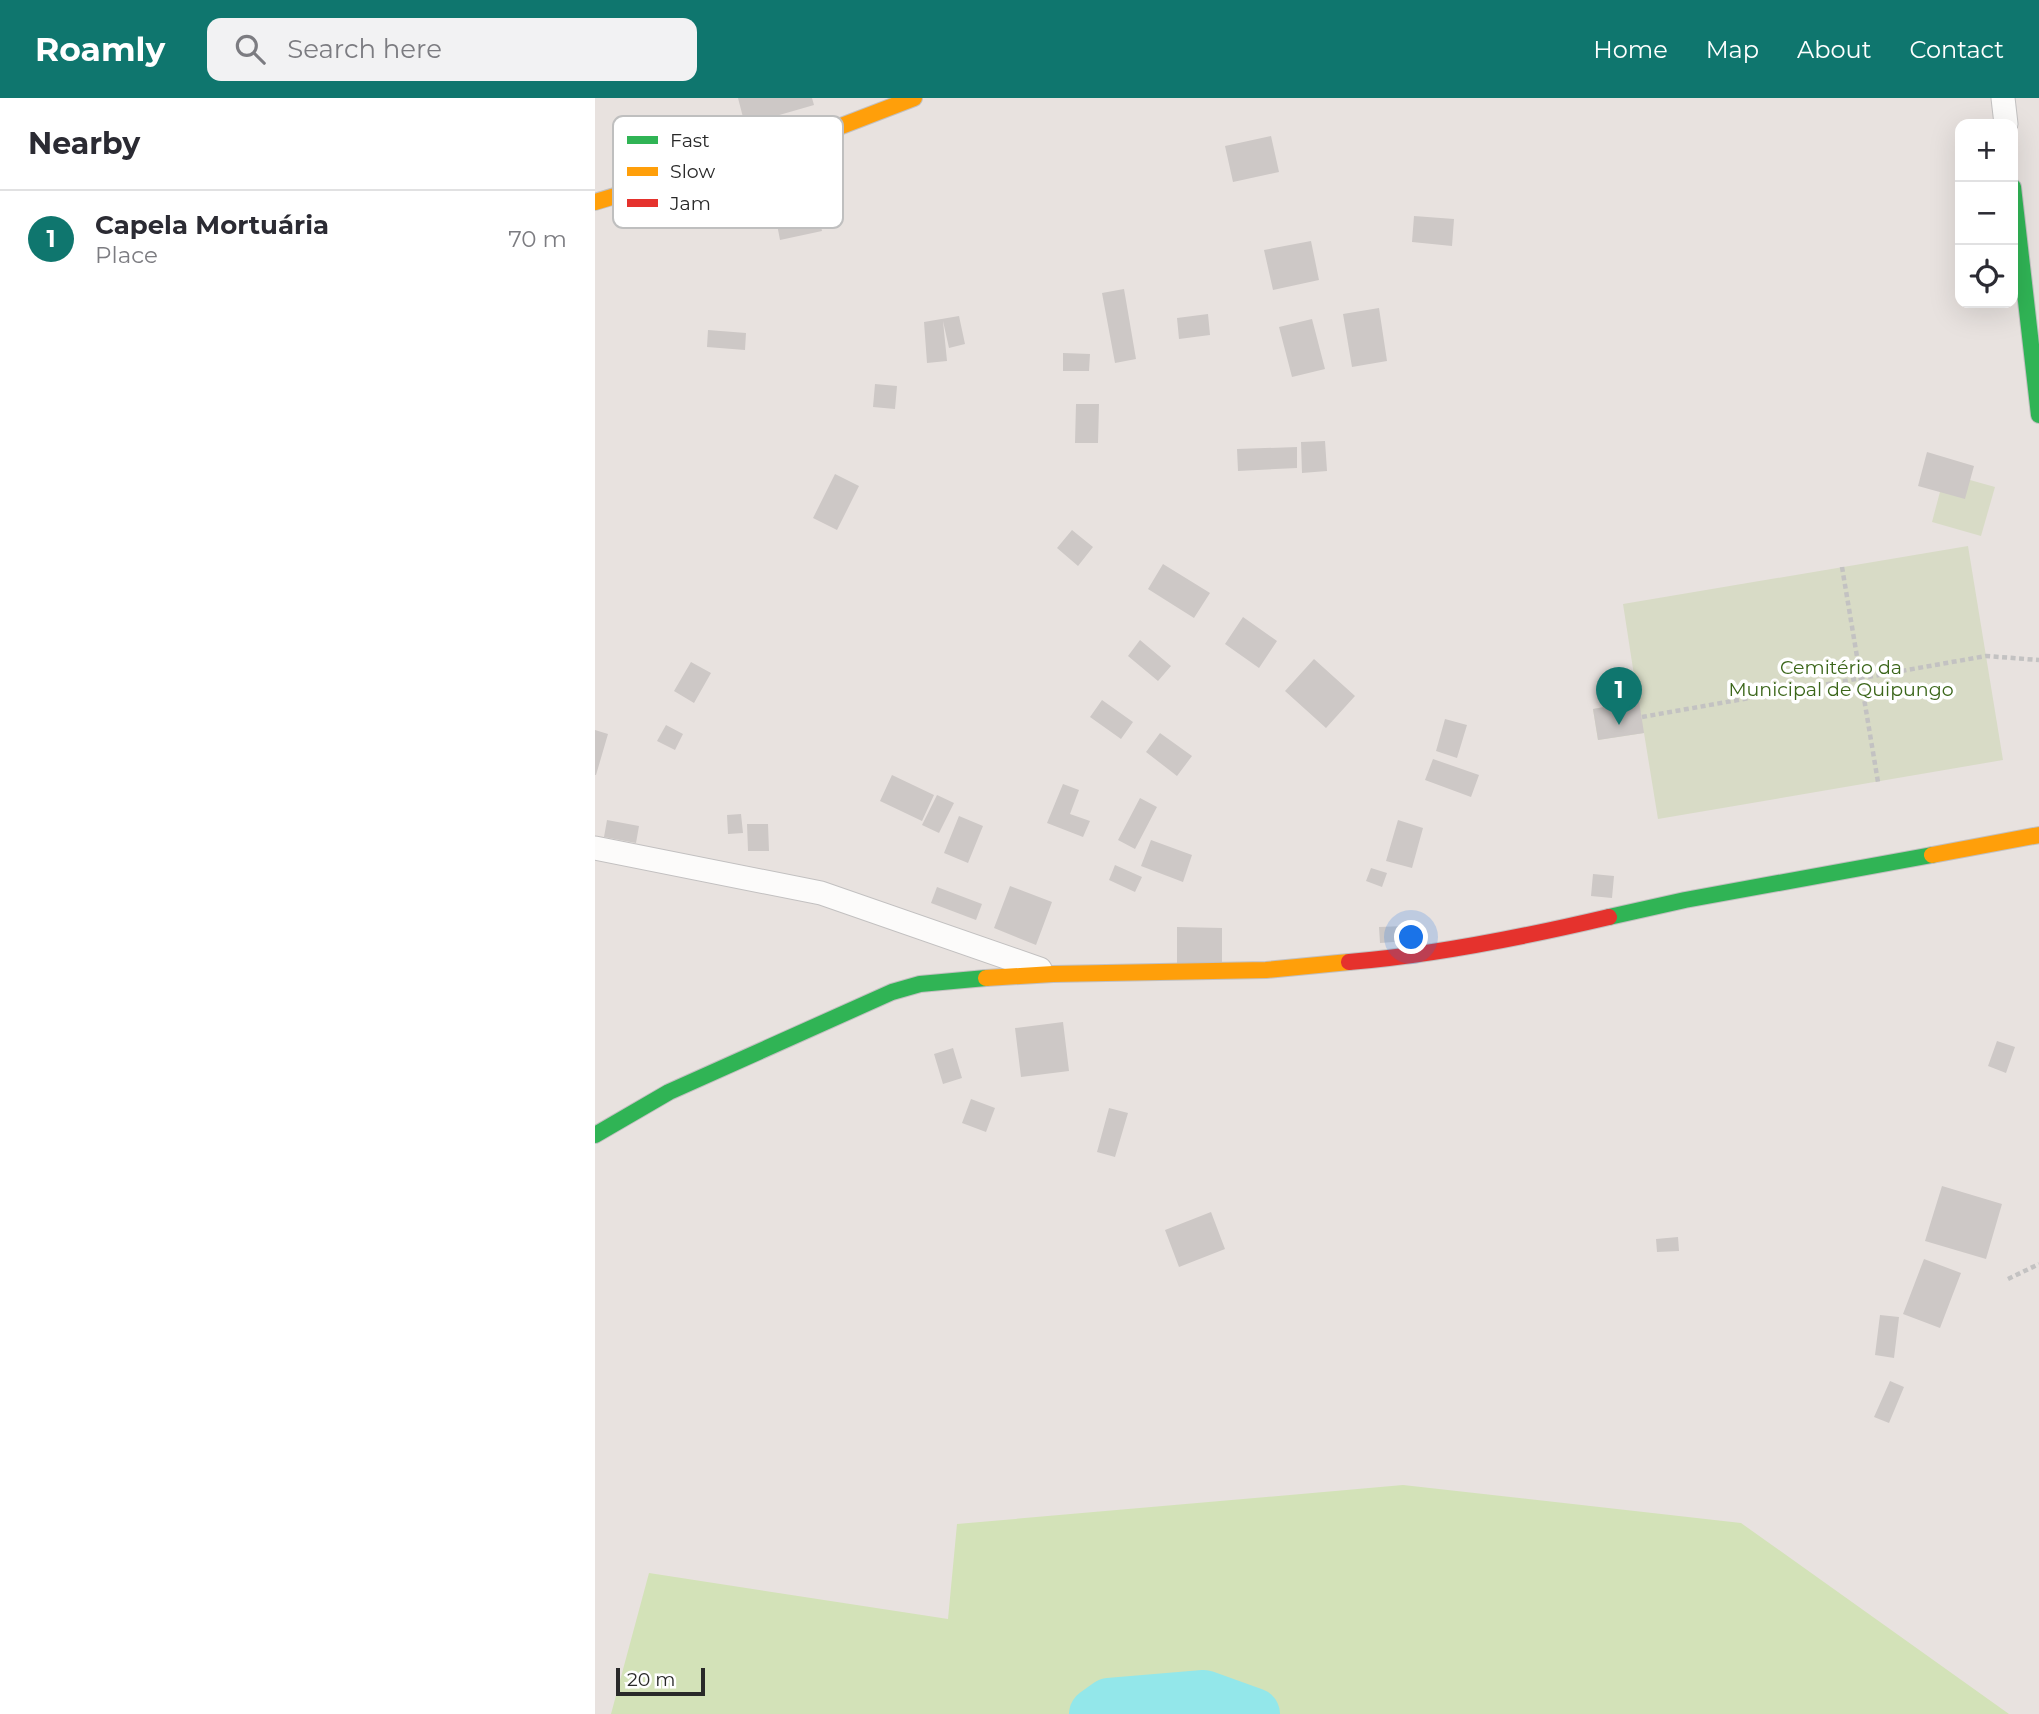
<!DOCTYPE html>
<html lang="en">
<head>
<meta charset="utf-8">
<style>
	body { margin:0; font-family:Montserrat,sans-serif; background:#f2f2f3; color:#2b2b33 }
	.controls { position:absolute; right:21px; top:21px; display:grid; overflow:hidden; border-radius:14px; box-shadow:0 7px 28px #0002 }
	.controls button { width:63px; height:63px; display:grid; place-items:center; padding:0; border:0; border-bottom:2px solid #e1e1e2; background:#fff; color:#2b2b33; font:35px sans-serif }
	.scale { position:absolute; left:21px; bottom:18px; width:89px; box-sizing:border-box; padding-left:7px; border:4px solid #292929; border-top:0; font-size:19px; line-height:24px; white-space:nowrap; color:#292929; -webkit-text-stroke:5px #fff; paint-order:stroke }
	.you { position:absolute; left:817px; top:840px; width:24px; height:24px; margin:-18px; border:5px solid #fff; border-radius:50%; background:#1a73e8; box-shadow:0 0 0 10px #1a73e833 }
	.badge { display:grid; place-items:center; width:46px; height:46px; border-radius:50%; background:#0f766e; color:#fff; font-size:23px; font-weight:700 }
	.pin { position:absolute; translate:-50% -58px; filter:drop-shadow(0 2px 4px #0008) }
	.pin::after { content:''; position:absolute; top:37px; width:24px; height:21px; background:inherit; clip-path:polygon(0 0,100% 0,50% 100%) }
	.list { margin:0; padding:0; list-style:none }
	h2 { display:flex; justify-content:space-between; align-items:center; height:91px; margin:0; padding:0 28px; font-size:30px }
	h2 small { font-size:23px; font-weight:400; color:#7c7c81 }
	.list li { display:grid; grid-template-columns:46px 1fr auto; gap:21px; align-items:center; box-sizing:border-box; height:98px; padding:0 28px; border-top:2px solid #e1e1e2 }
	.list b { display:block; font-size:26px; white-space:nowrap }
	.list p { margin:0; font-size:23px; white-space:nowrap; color:#7c7c81 }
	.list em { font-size:23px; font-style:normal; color:#7c7c81 }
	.icon { flex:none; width:38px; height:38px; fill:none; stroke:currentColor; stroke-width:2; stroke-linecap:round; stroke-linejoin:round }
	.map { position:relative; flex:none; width:1444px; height:1616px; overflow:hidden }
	header { display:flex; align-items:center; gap:42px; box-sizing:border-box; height:98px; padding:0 35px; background:#0f766e; color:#fff }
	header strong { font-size:33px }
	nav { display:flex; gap:38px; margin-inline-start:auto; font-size:24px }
	.search { width:490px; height:63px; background:#f2f2f3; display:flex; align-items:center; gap:18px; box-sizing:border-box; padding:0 24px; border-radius:14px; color:#7c7c81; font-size:26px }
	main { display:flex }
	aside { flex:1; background:#fff }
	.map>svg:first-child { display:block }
	.green { fill:#d3e2b8 }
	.cemetery { fill:#d8dbc6 }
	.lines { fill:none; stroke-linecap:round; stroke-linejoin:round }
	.river { stroke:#93e7ea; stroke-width:52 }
	.building { fill:#cdc8c6 }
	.street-casing { stroke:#c2c0c0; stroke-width:25 }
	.fast-casing { stroke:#c2c0c0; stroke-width:18 }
	.slow-casing { stroke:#c2c0c0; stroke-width:18 }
	.jam-casing { stroke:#c2c0c0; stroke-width:18 }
	.path { stroke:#c3c2c2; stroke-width:4.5; stroke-dasharray:5 3.5; stroke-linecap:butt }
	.street { stroke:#fcfbfa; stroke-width:23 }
	.fast { stroke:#30b455; stroke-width:16 }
	.slow { stroke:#ff9f0a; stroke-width:16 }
	.jam { stroke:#e5322d; stroke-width:16 }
	.labels { text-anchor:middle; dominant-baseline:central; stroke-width:7; stroke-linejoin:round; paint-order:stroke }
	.park-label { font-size:19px; fill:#3b661a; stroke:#fff }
	.key { fill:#fff; stroke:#bfbfbf; stroke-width:2 }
	.key-label { font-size:19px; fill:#292929 }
</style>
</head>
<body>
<header>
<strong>Roamly</strong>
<div class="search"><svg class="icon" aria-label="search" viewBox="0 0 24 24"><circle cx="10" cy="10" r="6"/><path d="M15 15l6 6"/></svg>Search here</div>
<nav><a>Home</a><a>Map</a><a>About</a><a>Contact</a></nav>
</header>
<main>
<aside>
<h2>Nearby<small></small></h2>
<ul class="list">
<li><span class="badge">1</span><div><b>Capela Mortuária</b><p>Place</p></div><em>70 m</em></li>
</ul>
</aside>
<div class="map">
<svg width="1444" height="1616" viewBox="0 0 1444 1616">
	<rect width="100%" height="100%" fill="#e8e2df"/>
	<!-- green -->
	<path class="green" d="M808,1387L1146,1425L1414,1616H16L54,1475L353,1521L362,1426Z"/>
	<!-- cemetery -->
	<path class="cemetery" d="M1350,375L1400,389L1386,438L1337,424Z
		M1373,448L1408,662L1063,721L1049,635L1003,642L998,611L1043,603L1028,506Z"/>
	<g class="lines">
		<!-- river -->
		<path class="river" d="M500,1616L514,1606L609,1598L659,1616"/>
	</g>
	<!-- building -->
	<path class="building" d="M143,0H217L219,7L150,27Z
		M676,38L684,74L638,84L630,48Z
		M221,106L227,133L185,142L180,116Z
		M819,118L859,121L857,148L817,144Z
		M716,143L724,182L678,192L669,152Z
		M529,191L541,261L520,265L507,195Z
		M784,210L792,263L757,269L748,216Z
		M613,216L615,237L584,241L582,220Z
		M364,218L370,246L354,250L348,223L352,263L332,265L329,224Z
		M717,221L730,271L697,279L684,229Z
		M113,232L151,235L150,252L112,249Z
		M468,255L495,256L494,273H468Z
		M280,286L302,288L300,311L278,309Z
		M481,306H504L503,345H480Z
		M730,343L732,373L707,375L706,344Z
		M702,349V370L643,373L642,351Z
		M1332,354L1379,368L1370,401L1323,388Z
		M240,376L264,388L242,432L218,420Z
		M477,432L498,449L483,468L462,450Z
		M568,466L615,495L599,520L553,491Z
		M648,519L682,543L664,570L630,546Z
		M545,542L576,568L563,583L533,558Z
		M719,561L760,598L731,630L690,593Z
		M96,564L116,575L99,605L79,593Z
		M507,602L538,624L526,641L495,619Z
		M1044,603L1049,635L1003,642L998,611Z
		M850,621L872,627L862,660L841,653Z
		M71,627L88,636L80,652L62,643Z
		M0,632L13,636L1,677H0Z
		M565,635L597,658L582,678L551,654Z
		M838,661L884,677L876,699L830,682Z
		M297,677L339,697L327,723L285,703Z
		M468,686L484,692L475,716L495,723L488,739L452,725Z
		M342,697L359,705L344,735L327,727Z
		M545,700L562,709L540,751L523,742Z
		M146,716L148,735L133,736L132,717Z
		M364,718L388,728L373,765L349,755Z
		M12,722L44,728L41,745L9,739Z
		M803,722L828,730L817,770L791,763Z
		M152,726H173L174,753H153Z
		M556,742L597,757L588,784L546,768Z
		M520,767L547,779L540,794L514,782Z
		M776,770L792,775L787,789L771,783Z
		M998,776L1019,778L1017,800L996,798Z
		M415,788L457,804L441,847L399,830Z
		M342,789L387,806L381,822L336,805Z
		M810,828L811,843L785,845L784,829Z
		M582,829L627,830V866H582Z
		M468,924L474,973L426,979L420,930Z
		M1402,943L1420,949L1411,975L1393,968Z
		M358,950L367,980L348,986L339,956Z
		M376,1001L400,1010L391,1034L367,1025Z
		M514,1010L533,1015L520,1059L502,1054Z
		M1347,1088L1407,1106L1391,1161L1330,1143Z
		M616,1114L630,1151L584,1169L570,1132Z
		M1083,1139L1084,1153L1062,1154L1061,1141Z
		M1329,1161L1366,1175L1345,1230L1308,1216Z
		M1285,1217L1304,1219L1299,1260L1280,1257Z
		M1295,1283L1309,1289L1294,1325L1279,1319Z"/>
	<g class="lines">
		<!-- street casing -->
		<g class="street-casing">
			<path id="street" d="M1408,0L1411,26
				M0,750L226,795L445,871"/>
		</g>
		<!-- fast casing -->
		<g class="fast-casing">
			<path id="fast" d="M1418,89L1444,317
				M1014,819L1090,802L1337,757
				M0,1037L74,994L297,894L325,886L391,880"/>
		</g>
		<!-- slow casing -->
		<g class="slow-casing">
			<path id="slow" d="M0,104L223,37L319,0
				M1337,757L1444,737
				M391,880L458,876L671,872L754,864"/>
		</g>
		<!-- jam casing -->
		<g class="jam-casing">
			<path id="jam" d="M754,864C841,857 929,839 1014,819"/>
		</g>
		<!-- path -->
		<path class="path" d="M1247,469L1283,684
			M1047,619L1391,558L1444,562
			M1413,1181L1444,1166"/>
		<!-- street -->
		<use href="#street" class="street"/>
		<!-- fast -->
		<use href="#fast" class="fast"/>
		<!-- slow -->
		<use href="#slow" class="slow"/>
		<!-- jam -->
		<use href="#jam" class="jam"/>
	</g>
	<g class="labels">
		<!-- park labels -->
		<g class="park-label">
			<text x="1246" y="569">Cemitério da<tspan x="1246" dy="22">Municipal de Quipungo</tspan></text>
		</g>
	</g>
	<!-- legend -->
	<rect x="18" y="18" width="230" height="112" rx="10" class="key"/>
	<rect x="32" y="38" width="31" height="8" fill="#30b455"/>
	<rect x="32" y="69" width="31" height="9" fill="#ff9f0a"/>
	<rect x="32" y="101" width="31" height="8" fill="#e5322d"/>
	<g class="key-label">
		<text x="75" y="49">Fast</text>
		<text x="75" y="80">Slow</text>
		<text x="75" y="112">Jam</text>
	</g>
</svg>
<div class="controls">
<button>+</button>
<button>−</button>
<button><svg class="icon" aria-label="locate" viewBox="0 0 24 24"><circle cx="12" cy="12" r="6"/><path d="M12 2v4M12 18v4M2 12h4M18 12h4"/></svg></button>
</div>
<div class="scale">20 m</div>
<div class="you"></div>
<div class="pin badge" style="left:1024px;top:627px">1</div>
</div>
</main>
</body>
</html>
